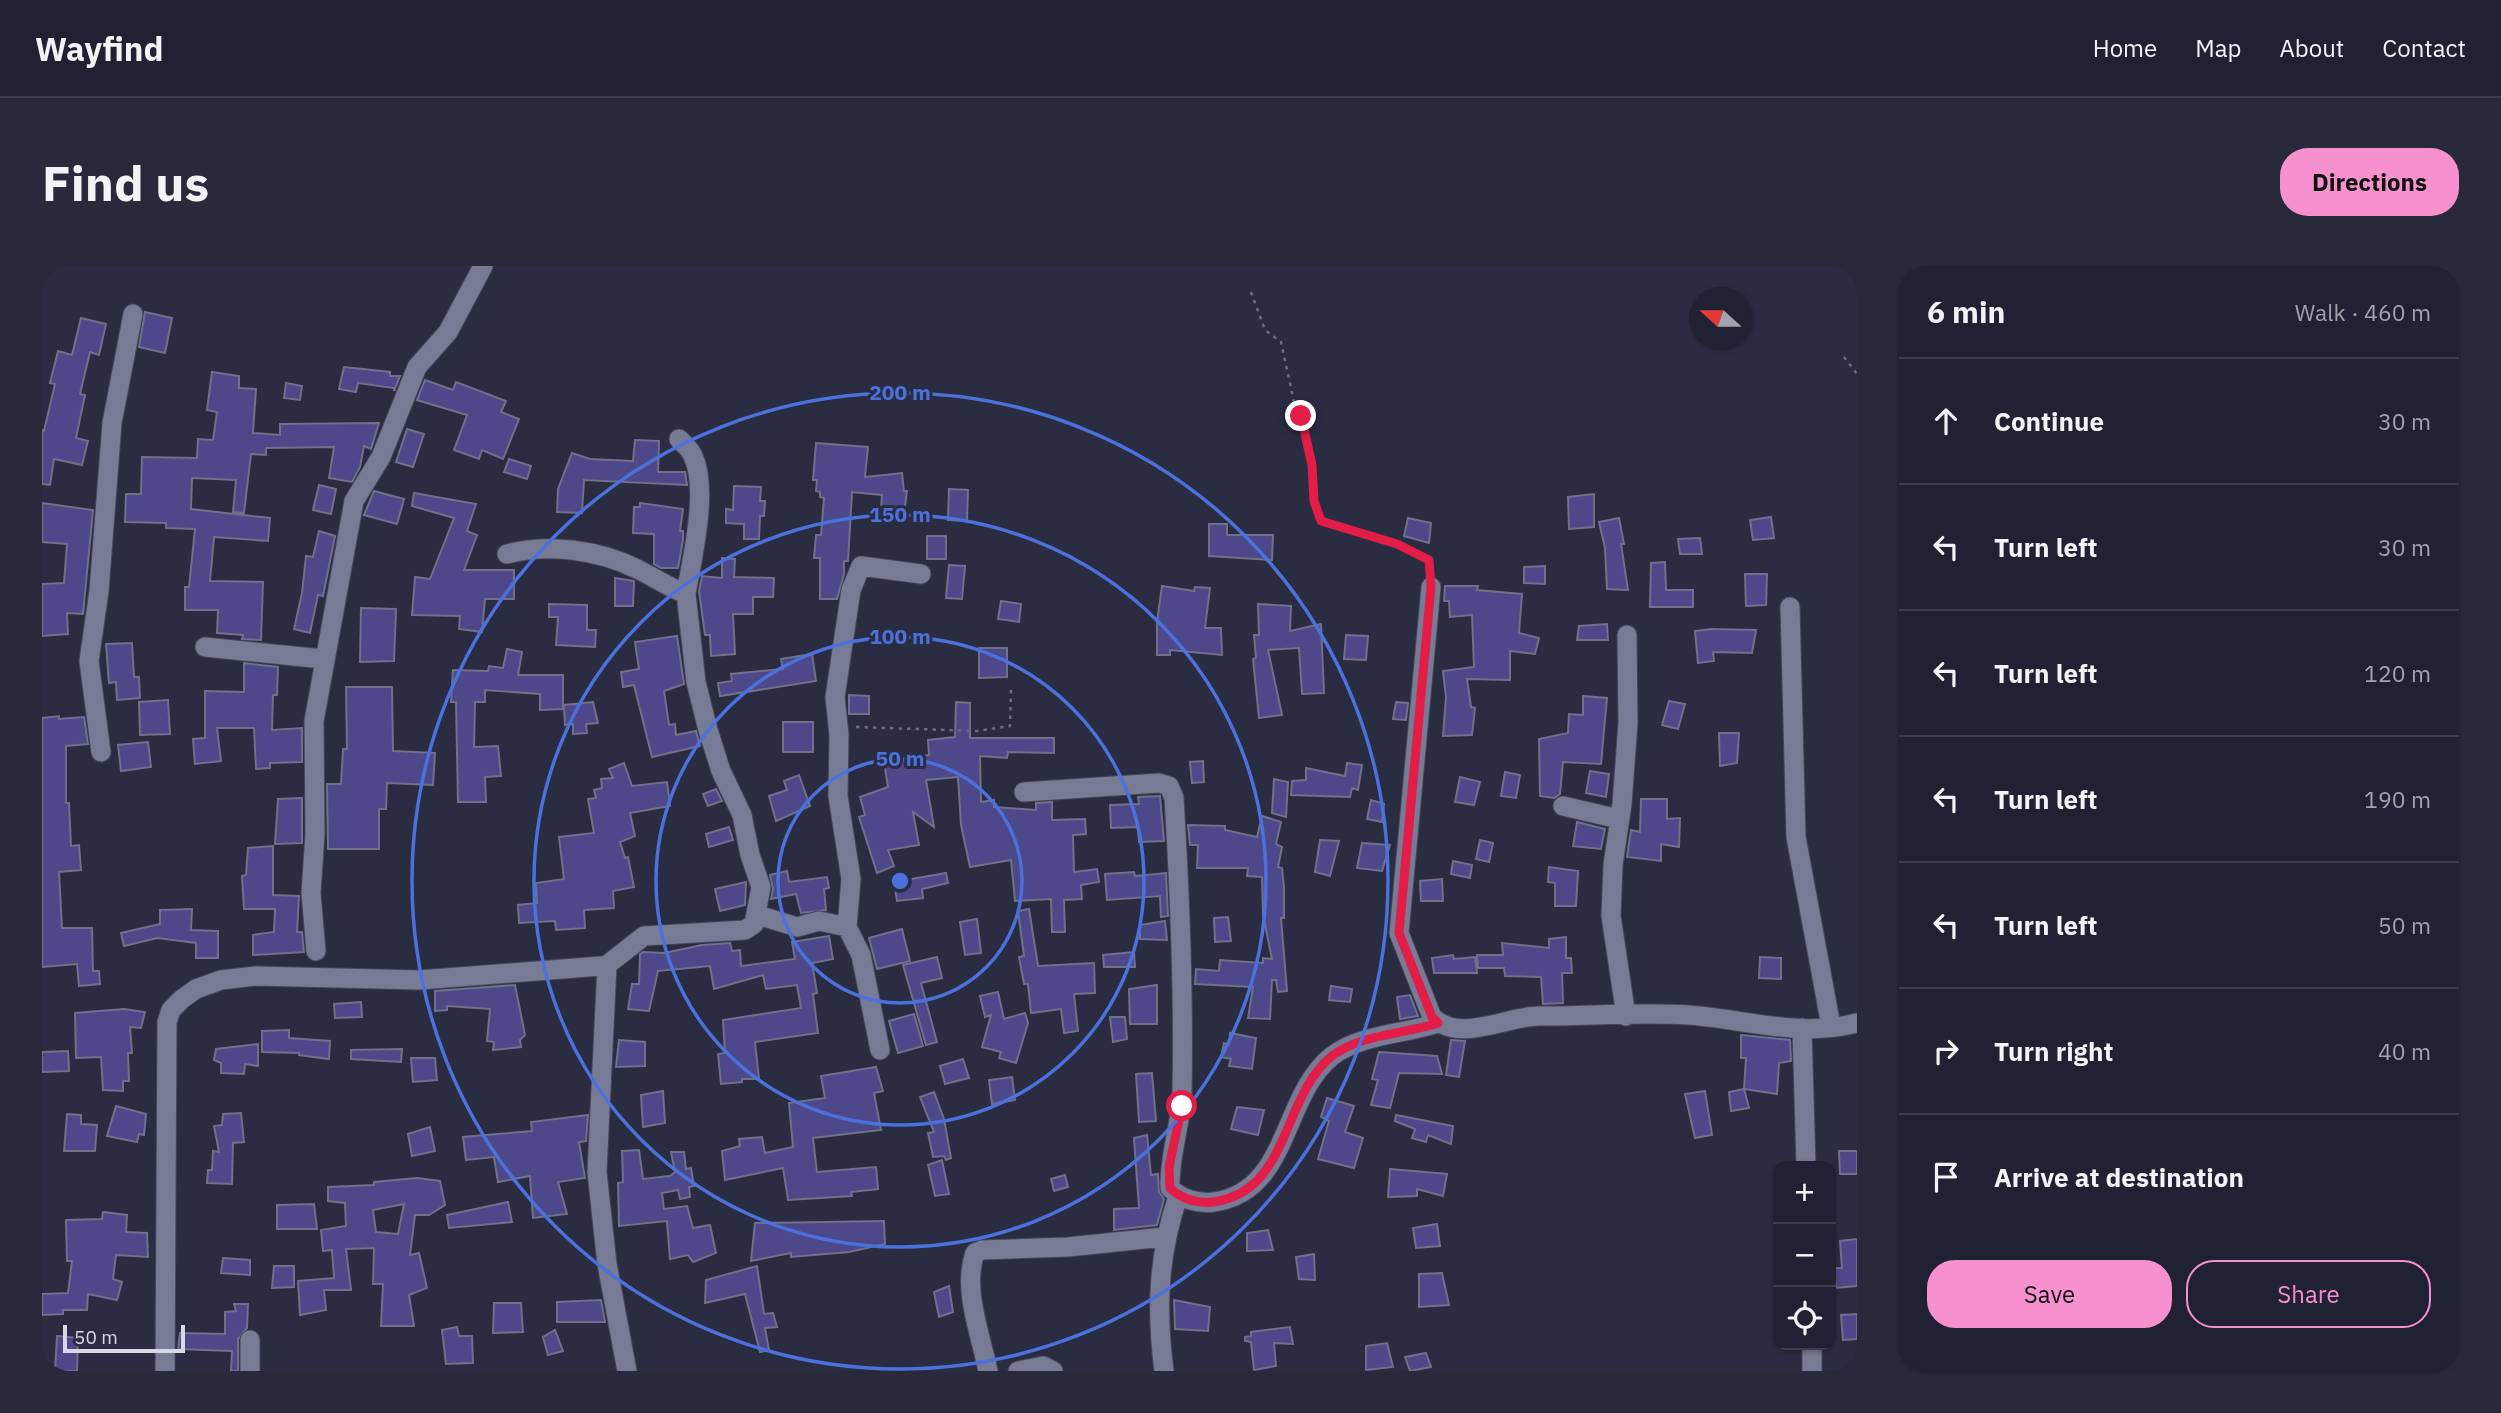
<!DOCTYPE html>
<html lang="en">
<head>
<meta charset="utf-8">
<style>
	body { margin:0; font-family:"IBM Plex Sans",sans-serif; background:#28293a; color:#f1f3f6 }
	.controls { position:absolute; right:21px; bottom:21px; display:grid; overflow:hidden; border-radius:14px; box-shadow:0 2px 5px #0004 }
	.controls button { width:63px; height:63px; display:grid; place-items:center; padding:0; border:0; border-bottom:2px solid #3d3e4d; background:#202132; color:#f1f3f6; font:35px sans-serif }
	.compass { position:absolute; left:1647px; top:21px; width:63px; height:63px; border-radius:50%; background:#202132; box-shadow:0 2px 5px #0004; rotate:291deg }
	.scale { position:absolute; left:21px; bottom:18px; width:122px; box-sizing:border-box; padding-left:7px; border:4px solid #d7d9e7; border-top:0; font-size:19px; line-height:24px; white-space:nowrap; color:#d7d9e7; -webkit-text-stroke:5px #2a2c42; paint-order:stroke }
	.stop { position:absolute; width:21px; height:21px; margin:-16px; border:5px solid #e11d48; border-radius:50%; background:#fff }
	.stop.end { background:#e11d48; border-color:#fff; box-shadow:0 2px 7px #0008 }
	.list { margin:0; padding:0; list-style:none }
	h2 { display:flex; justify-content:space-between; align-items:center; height:91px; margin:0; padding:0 28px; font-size:30px }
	h2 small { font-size:23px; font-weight:400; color:#a2a3ac }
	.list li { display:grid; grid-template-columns:46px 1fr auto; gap:21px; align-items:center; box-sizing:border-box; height:126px; padding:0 28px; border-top:2px solid #3d3e4d }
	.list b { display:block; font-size:26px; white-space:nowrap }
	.list em { font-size:23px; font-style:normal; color:#a2a3ac }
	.actions { display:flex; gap:14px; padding:21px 28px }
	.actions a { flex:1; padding:16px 0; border:2px solid #f790ce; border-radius:28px; text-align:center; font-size:24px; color:#f790ce }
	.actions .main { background:#f790ce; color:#111 }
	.icon { flex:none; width:38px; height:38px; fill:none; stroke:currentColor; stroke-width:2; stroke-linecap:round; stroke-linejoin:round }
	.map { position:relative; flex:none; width:1815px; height:1105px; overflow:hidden; border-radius:28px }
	header { display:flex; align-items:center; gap:42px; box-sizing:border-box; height:98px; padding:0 35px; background:#202132; border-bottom:2px solid #3d3e4d }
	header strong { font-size:33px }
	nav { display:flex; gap:38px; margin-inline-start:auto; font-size:24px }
	.intro { display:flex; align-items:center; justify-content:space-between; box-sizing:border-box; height:168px; padding:0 42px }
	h1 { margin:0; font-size:49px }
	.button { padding:18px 32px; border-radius:28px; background:#f790ce; color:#111; font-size:24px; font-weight:700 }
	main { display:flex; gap:42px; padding:0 42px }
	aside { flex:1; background:#202132; border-radius:28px; box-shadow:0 2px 5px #0004 }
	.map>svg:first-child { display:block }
	.building { fill:#4c4889; stroke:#6f708a; stroke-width:2; fill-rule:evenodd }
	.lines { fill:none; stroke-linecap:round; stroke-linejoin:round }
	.minor-casing { stroke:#46475a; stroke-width:21 }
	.path { stroke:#6c6e81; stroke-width:2.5; stroke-dasharray:3.5 5; stroke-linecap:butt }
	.minor { stroke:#787b96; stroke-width:19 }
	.route { stroke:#e11d48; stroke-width:9 }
	.ring { fill:none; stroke:#4c71dc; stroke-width:3.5 }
	.centre { fill:#4c71dc; stroke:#2a2c42; stroke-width:3.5 }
	.ring-label { font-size:21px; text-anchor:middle; font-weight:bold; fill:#4c71dc; stroke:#2a2c42; stroke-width:6; stroke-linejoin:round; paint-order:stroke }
</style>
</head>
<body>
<header>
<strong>Wayfind</strong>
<nav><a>Home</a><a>Map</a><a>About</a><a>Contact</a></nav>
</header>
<div class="intro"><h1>Find us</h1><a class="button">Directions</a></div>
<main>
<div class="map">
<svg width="1815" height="1105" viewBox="0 0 1815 1105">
	<rect width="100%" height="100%" fill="#2a2c42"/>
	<!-- building -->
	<path class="building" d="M103,46L130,52L123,87L97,81Z
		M39,52L64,58L57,89L48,86L38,128L43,129L34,172L46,175L40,199L12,193L8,219L0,218V164L2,165L13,118L8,117L16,85L30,89Z
		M302,101L348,106V110H358L352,125V122L316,117L314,126L297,123Z
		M170,106L197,110V122L214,123L211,167L238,169V158L337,157L329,183L322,180L318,201L310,216L287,212L292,181L224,182V189L209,188L202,247L191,246L194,214L150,212L149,243L228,252L226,275L172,271L168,315L221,316L219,374L200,373L201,369L175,367L176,344H143V321H147L153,263L124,262V257L83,256L84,228H99L100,191L155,192L156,173L171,174L175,146L165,144Z
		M383,114L411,124L414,116L464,135L459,146L477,153L461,193L440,184L437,193L412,184L425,149L375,134Z
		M244,117L260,120L258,134L242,132Z
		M365,163L382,168L371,201L354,196Z
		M593,174L617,175L616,206H643L645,219L542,214L540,247L515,246L516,223L530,187L548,193L591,195Z
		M774,177L826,181L823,211L860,207L862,225H865L862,247L839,245L840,229L810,226L806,295H802V308L795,333H778V292H772L774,269H779L782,232L778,231V226L774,225L775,214H771Z
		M467,193L489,200L485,213L462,206Z
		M277,219L294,223L289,248L271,244Z
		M692,220L719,221L718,235H723L722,250H718L717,273H702V258L684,257V243L691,244Z
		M907,223L926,224L925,255L906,254Z
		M332,225L362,233L355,258L322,249Z
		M372,227L434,238L425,265L435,269L422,304H472V333H443L440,366L417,363L418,350L370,349L373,311L388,313L412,252L370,240Z
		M1552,228V261L1527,263L1526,231Z
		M0,237L51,244L41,348L25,347L26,368L0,370V318L22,317L25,278L0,276Z
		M598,237L641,243L638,265H641V274L636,302H619L612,298V268L591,267L592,241H598Z
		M1729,251L1732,272L1711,274L1708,254Z
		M1366,252L1389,257L1387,277L1362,270Z
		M1577,252L1582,278H1579L1586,324L1565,323L1563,282L1557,256Z
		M1167,258H1185V269H1231L1230,294L1167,290Z
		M277,265L293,270L281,330L276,329L268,367L252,363L260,327L264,290L271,291Z
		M885,270H904V293H885Z
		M1658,272L1660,288H1638L1636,273Z
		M680,292L693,293L692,311L732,312L731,331H711V348H691L693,388L669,390L668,369H663L657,325L660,310L680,312Z
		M1623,296L1624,324H1651V341H1608L1609,297Z
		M907,299L923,300L920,333L904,332Z
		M1503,300V318L1482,317V301Z
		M1703,308H1725L1724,339L1704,340Z
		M573,312L592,315L591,340H573Z
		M1120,320L1152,325L1153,321L1168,322L1163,362H1179L1180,389L1128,384V389H1115V356Z
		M1403,320H1436L1435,324L1480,328L1477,367L1497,372L1493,388L1468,385V414L1425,413L1429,441L1433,442L1430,469L1401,470L1404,431L1401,405L1432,401L1430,349L1408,351L1407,335H1402Z
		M959,335L979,338L977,356L956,353Z
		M507,338L545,339V364H554L553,381L514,379L516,351H507Z
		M1216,338L1249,340L1248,365L1279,358L1282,427L1260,428L1257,382L1226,384L1240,449L1217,452L1211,393L1214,392L1212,369H1217Z
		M319,342L354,343L352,395L318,396Z
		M1565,358L1566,374H1535L1537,360Z
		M1669,363L1714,364L1710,387L1671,386L1672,395L1656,397L1653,365Z
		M1304,369L1326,370L1324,394L1302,393Z
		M635,370L642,418L622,425L627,459L633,458L634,469L654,465L658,480L610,491L592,419L581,421L579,406L597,403L593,376Z
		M90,377L92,411H97L98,432L75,434L74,416L67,417L64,378Z
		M937,382H965V411L937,412Z
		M465,383L480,386L476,409H521V443L498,444V428L443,424V436H433L432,481L456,480L459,510L443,511L444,536H416L414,436H409L411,404L446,405L447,400L461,402Z
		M770,388L774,415L678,430L676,417L690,415L689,408L741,403L739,393Z
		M202,397L236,401L235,429H231L230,464L260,462V496L228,497V502L214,503L212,462H175L179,495L153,498L151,473L163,472V425L202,426Z
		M304,421H350L351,485L393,487L391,519L345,517L344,543H337V583H286L285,518H299L301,483H305Z
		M807,429L827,430V448H807Z
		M1541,430L1565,432L1559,498L1521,496L1518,528L1512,532L1498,530L1497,473L1526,467L1527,448L1541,449Z
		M126,434L128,468L98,469L97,436Z
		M1627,435L1643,438L1636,463L1620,459Z
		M551,436L556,457L544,458L545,467L531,468V458L523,459L522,439Z
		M914,436L928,437V472H1012V487L966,486L965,492L938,490L939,536L952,534V541L994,544V537L1010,536V554L1043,553L1044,568L1031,569L1032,606L1055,603L1057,616L1039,619L1040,633L1022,634L1023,666H1010L1009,633L973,635L969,594L928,601L919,559L916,511L884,514L892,561L871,546L877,579L846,584L852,600L835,607L817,551L823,549L818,531L846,521L842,496L887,489L886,474L913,471Z
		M1354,436L1366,437L1364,454L1351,453Z
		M17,450V453L42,451L46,478L24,480V537H27L29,580L37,579L39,604L17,606L20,662H50L51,705H57L58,718L37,720L35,698L0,701V452Z
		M741,456H771V486H741Z
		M1677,467H1697L1695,497L1678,500Z
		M106,476L109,501L79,505L76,479Z
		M1161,495L1162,516L1150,517L1148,496Z
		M582,497L590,520L625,516L628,540L588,547L593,570L578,576L583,592L586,591L592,621L571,625L572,642L542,644L543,662L514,664L513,655L477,657L476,639L495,637L494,617L522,613L517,571L552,567L546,533L554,532L552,524L560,522L559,513L571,512L567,503Z
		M1305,497L1320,499L1316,524L1310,522L1308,531L1249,529L1250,515L1264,514V502L1303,510Z
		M1548,505L1567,508L1564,531L1544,527Z
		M1463,506L1478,509L1474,532L1459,530Z
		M757,509L768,540L734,555L727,530L745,524L742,515Z
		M1418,511L1438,516L1432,539L1413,536Z
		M1232,513L1246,516L1244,551L1230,547Z
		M674,523L680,535L666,540L661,528Z
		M1118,530L1122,575L1097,576L1096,561L1069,562L1068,539L1097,538L1096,531Z
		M260,532V577L233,578L236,533Z
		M1599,533H1625V553L1638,552L1637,581L1619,578V595L1585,591L1589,564L1598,566Z
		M1329,534L1342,538L1340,556L1325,553Z
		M1220,550L1239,556L1234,578L1240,581L1236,601L1240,602L1242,621V652H1239L1245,725L1236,726L1234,714H1230L1228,753L1206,752L1211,721L1153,718L1154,703L1177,705L1178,694L1221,697V692L1230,693L1221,649L1220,611L1205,610L1206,602H1155L1156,579H1148L1146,559L1183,560V564L1215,571Z
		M1535,556L1563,563L1559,583L1531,580Z
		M687,561L691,574L667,581L664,568Z
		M1278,574L1297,575L1288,610L1273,606Z
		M1438,574L1451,577L1447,596L1434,593Z
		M1320,577L1348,579L1340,605L1315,602Z
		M231,580V629L257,630L255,666H260L262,686L211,689V669L232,666L233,643H202L200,610L204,609L206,582Z
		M1411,595L1430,599L1428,612L1409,608Z
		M1507,601L1536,605L1534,640H1513V617L1506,616Z
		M745,605L747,616L785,611L787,622L782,623L784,644L759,647L754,628L729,633L731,623L728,609Z
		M1092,606L1093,610L1124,607L1126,650L1119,651L1118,630L1065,634L1063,608Z
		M904,607L906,617L880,623L881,632L855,635L852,616Z
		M1400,613L1401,635H1379L1378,615Z
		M704,616L703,639L678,645L673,623Z
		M150,643L149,664L176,665V692H154V677L115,672L82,680L79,667L118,658V644Z
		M987,643L996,700L1052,697L1053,727L1032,728L1036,765L1022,767L1019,743L989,747L986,718H982L977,691L982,690L976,645Z
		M1186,651L1189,675L1173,676L1172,652Z
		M935,653L939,687L923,689L918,656Z
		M1123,655L1125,674L1098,673V659Z
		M860,663L868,695L835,703L827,672Z
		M787,670L791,693L770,697L775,727L771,728L776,767L713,776L717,813H700V816L679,818L676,788L683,787L681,754L759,742L755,719L724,723L721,709L672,723L668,700L616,705L607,745L586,743L590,718H597L598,688L601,686L622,687L660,679L688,677L690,685L698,684L699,700L753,693L750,676Z
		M1524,671V692H1529L1530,707H1520L1521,737L1501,738L1499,711L1463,710L1462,702H1436L1435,689H1461L1460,677L1507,682V673Z
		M1092,686L1093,701H1062L1061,689Z
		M1411,689L1412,693L1433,691L1435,707H1392L1390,692Z
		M895,691L900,712L879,717L895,776L884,779L861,699Z
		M1718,691L1739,692V713L1717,712Z
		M473,719L483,769L478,774L479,781L451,784L452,776L445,775L448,743L405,740V744L393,745V725Z
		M1115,719V758H1088L1087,723Z
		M1289,720L1310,723L1308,736L1287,734Z
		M956,726L962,753L983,747L986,757L974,797L957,792L959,786L940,781L949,749L943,751L938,730Z
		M1368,729L1376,750L1358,753L1355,731Z
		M319,736L320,751L293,752L292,738Z
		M82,743L103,746L99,762L88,761L90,787H86L87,815H81V825L61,824L59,791L34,792L33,747Z
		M872,748L881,780L856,787L847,755Z
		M1068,751H1083L1085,773L1071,776Z
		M247,764V772L288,775L287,793L257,789V787L220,786V765Z
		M1188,767L1214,772L1210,803L1187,800L1189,793L1179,791L1182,777L1187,779Z
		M1699,769L1748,774L1749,795L1737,797L1735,828L1702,823L1704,792H1699Z
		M577,774L603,776V800L574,801Z
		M1409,774L1423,775L1417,811L1404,809Z
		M216,778V800L203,798L202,808L179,807V797L172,794L174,783Z
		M360,783L359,796L309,793V784Z
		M26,785L27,805L0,806V786Z
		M1337,786L1395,790L1400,808L1357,807L1348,842L1329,839L1336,814L1330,813Z
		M369,792H393L395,814L371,816Z
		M921,793L927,812L903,818L898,800Z
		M834,801L841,825L832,827L839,864L771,872L775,906L834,901L836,923L809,926L810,930L746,934L741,902L683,914L680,885L698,880L697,873L720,871L723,887L751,881L747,837L783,832L779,810Z
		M1110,807L1114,855L1097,856L1094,808Z
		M970,811L973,834L950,838L947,814Z
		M1702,823L1707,842L1689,845L1687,826Z
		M621,825L623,857L601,861L599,829Z
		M1663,825L1670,869L1653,872L1643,828Z
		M892,826L902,853L909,892L904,894L902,890L891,891L886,867L892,866L878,831Z
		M1285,832L1312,840L1303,866L1321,872L1312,902L1276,893L1287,855L1279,851Z
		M74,840L104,848L102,869L97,868L95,876L65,870Z
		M1195,841L1222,844L1216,869L1189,863Z
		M199,847L202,876L191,877L190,918L165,917L166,904H170L171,885L177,886L172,860L180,859L181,848Z
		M25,848L39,849V858L55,859L53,885H22Z
		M546,849L544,875L537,876L543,912L516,916L525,948L491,952L488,910L456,916L452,891L424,894L421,871L490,865L489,856Z
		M1354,849L1411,860L1409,878L1386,869L1384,876L1370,872L1373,863L1353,855Z
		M388,861L393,885L370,890L366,868Z
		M1105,869L1109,909L1116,908L1117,926L1122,933L1115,959L1072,964V943L1097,942L1092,872Z
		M597,884L601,913L628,910L633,906L629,886H642L644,903L649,902L652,920L647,921L648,931L638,933L636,924L620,927L622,943L645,940L651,962L668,959L674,987L651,996L646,989L628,993L625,955L577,960L576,917L581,916L580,885Z
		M1797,885H1815V908H1798Z
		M900,894L907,928L893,930L886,899Z
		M1348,903L1405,908L1401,930L1375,923V930L1346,931Z
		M1023,909L1026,921L1012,925L1009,913Z
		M375,912L398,915L403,939L387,949H373L368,989L377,987L385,1022L367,1029L372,1060H339L341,1018H331L332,982L304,983L309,1024H282L284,1044L258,1049L256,1015L292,1012L290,984L281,985L279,964L304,960L303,937L286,935V921L332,919V916ZM362,938L356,968L334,966L331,944Z
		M466,936L470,956L407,962L405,949Z
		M272,938L275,963H235V939Z
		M61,946L85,949L84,966L105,967L106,991L74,989L71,1013L80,1016L75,1034L46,1028L45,1044H21V1048L0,1049V1028L26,1027L30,995H25L24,954L60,953Z
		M842,955L843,978L807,986L749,991V987L709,995L713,957Z
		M1395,958L1398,980L1374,982L1371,962Z
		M1226,964L1231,984L1205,985V967Z
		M1815,973V1020L1794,1022L1792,1002H1800L1798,975Z
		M1272,988L1273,1014L1257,1013L1254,991Z
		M181,992L208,994V1009L179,1007Z
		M232,1000H252V1021L230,1022Z
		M715,1000L722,1048L731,1047L735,1061L723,1062L727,1084L718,1086L703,1028L663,1037L664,1014Z
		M1400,1007L1407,1039L1377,1041V1008Z
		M907,1020L911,1046L897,1051L892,1026Z
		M559,1034L563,1056H515V1036Z
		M1132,1034L1168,1041L1166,1065L1133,1063Z
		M452,1037H479L481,1066L451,1067Z
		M192,1038H206L205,1062L196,1073V1105H189L190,1085L136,1083L138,1067L183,1068V1046L194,1045Z
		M1815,1048V1073L1801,1074L1799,1049Z
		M415,1061L417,1070H430L431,1097L404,1098L400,1064Z
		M1248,1061L1251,1078L1232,1077L1234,1100L1212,1104L1209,1076L1203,1075V1071L1209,1070V1066Z
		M513,1064L521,1085L506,1089L501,1071Z
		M15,1070L36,1072L35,1105H13Z
		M1345,1077L1351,1101L1324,1104V1080Z
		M1384,1087L1389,1101L1368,1105L1363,1091Z"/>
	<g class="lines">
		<!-- minor casing -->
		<g class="minor-casing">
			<path id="minor" d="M637,173C642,178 649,184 651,190C667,224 650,292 644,328
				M1389,321L1357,667L1390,751C1419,778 1464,750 1497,750C1547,750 1597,746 1646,749C1703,753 1759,772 1815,757
				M1748,341L1754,571L1789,760
				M163,381L281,393
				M59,486L47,395L57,325L70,157L91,48
				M982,526L1117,517L1127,520L1132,532C1138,630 1142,728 1140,827C1139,859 1127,889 1128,922C1139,933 1156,938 1172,936C1248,925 1239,831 1290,790C1319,768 1363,768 1396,757
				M1521,540L1577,553
				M716,649L755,661L777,655L805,661L819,689L838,784
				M805,661L809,613L796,530L797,469L793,431L809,324L819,300L879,308
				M274,685L269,627L273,568L272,455L312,235L339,191L375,101L406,66L441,0
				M565,699L555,906L565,998L585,1105
				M1584,750L1569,650L1571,599L1580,538L1586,457L1585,369
				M1760,762L1764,900
				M208,1074V1105
				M1770,1079V1105
				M123,1105L125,756L129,744L140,733L154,723L179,714L214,710L377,714L559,700L565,699L602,670L703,664L712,658L719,621L708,589L700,549L679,505L666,464L654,416L644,328C626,321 612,311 595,303C558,284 505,277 465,288
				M946,1105C939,1069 920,1023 933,987L940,984L1026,981L1122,971
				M976,1105L1001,1100L1011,1105
				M1122,1105C1114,1043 1116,990 1136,930"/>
		</g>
		<!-- path -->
		<path class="path" d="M1209,26L1223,64L1239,76L1252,136L1259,150L1270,199L1272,235L1279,255L1355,278L1387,294L1388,305
			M1802,91L1815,108
			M814,461L935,465L968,460L969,423"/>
		<!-- minor -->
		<use href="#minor" class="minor"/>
	</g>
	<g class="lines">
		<!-- route -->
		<path class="route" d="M1140,840L1127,901L1128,922C1139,933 1156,938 1171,936C1248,926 1239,831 1290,790C1319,768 1363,768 1396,757L1390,751L1357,667L1389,321L1387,294L1355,278L1279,255L1272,235L1270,199L1259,150"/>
	</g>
	<!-- distance rings -->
	<g class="ring">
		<circle cx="858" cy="615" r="122"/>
		<circle cx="858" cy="615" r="244"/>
		<circle cx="858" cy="615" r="366"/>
		<circle cx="858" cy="615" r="488"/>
	</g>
	<circle cx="858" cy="615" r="10" class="centre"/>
	<g class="ring-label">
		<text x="858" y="134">200 m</text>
		<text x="858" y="256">150 m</text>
		<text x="858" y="378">100 m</text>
		<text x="858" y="500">50 m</text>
	</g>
</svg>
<div class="controls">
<button>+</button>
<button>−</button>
<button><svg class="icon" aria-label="locate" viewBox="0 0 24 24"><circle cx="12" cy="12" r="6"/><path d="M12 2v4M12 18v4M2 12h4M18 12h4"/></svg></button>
</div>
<svg class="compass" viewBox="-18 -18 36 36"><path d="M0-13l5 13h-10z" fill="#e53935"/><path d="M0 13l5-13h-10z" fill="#a2a3ac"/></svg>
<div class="scale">50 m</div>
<div class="stop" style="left:1140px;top:840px"></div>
<div class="stop end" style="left:1259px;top:150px"></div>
</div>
<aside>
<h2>6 min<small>Walk · 460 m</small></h2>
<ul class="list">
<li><svg class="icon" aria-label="ahead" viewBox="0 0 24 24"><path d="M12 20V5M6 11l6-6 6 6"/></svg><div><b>Continue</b></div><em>30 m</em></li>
<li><svg class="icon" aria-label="left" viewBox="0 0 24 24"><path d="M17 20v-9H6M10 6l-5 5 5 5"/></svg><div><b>Turn left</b></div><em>30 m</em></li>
<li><svg class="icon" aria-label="left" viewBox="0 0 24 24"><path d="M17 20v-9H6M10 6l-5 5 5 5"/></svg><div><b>Turn left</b></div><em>120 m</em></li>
<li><svg class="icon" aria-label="left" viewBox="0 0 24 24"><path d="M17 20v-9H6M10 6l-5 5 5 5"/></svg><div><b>Turn left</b></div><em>190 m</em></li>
<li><svg class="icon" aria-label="left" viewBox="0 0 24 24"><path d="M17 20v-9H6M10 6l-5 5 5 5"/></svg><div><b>Turn left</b></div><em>50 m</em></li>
<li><svg class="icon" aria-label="right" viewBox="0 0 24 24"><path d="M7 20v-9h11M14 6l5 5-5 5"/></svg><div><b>Turn right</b></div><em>40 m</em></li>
<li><svg class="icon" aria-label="arrive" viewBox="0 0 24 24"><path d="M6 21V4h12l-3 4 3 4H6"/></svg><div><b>Arrive at destination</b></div></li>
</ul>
<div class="actions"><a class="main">Save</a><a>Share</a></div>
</aside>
</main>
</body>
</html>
